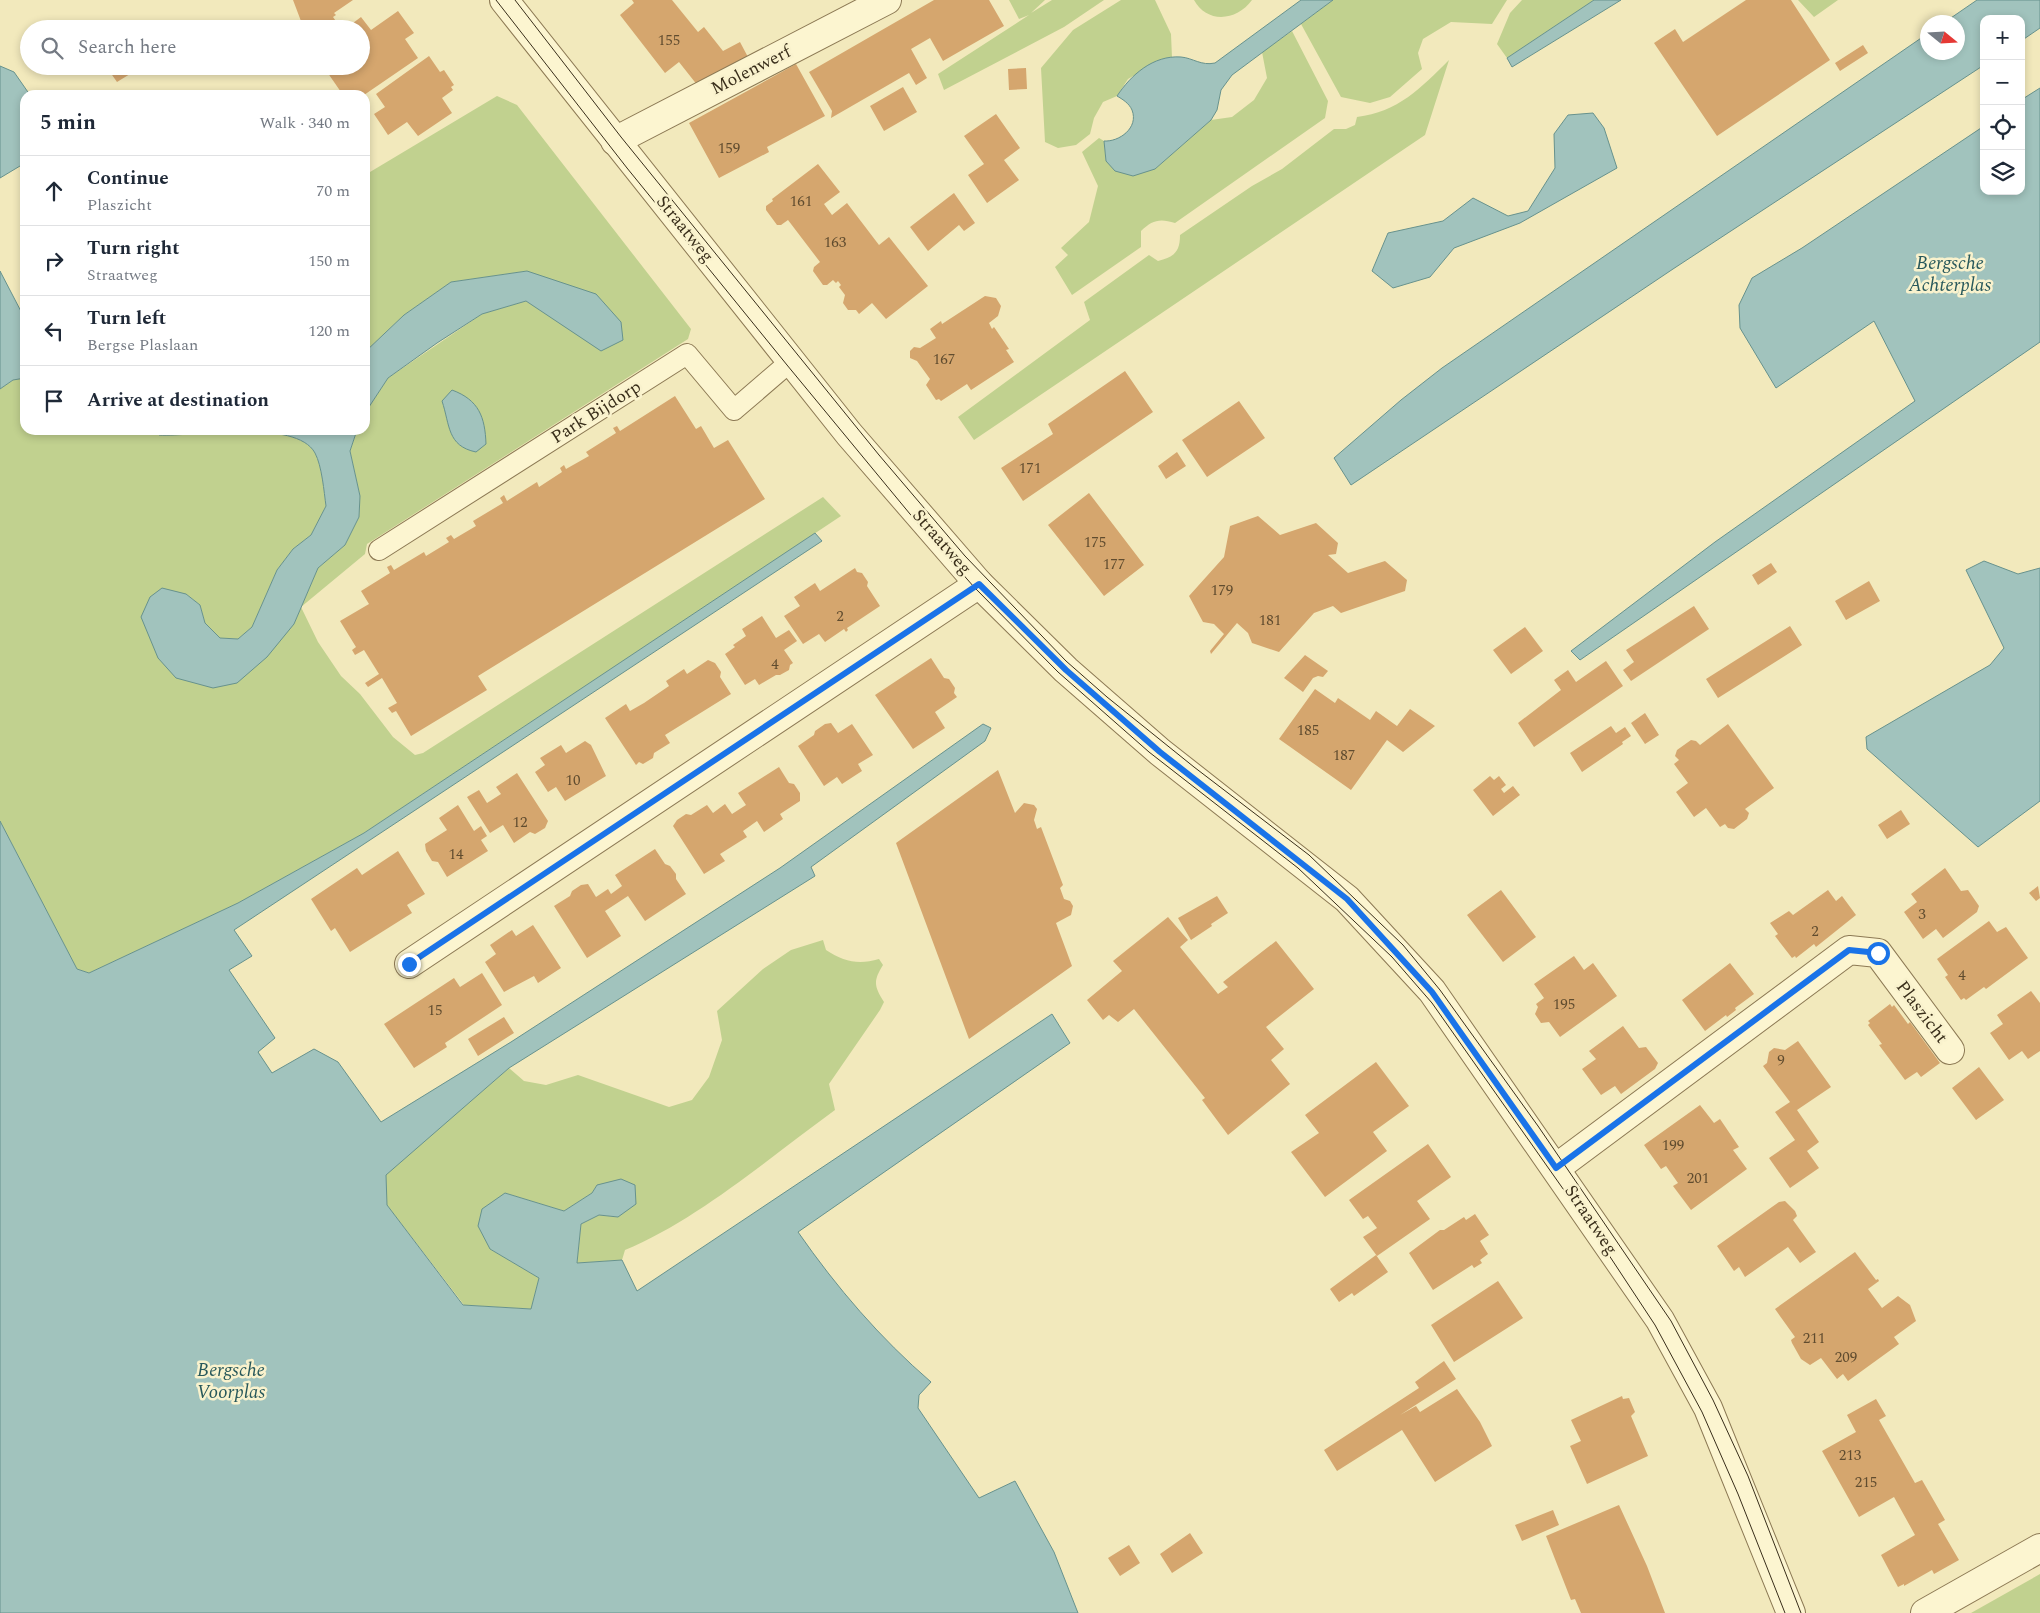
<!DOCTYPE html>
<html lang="en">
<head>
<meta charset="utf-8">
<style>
	body { margin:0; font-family:Spectral,serif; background:#f6f6f7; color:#1f2937 }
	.controls { position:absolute; right:15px; top:15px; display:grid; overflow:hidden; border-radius:10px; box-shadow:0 2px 8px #0003 }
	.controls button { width:45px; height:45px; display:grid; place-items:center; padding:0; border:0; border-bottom:1px solid #e0e1e3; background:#fff; color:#1f2937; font:25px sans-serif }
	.compass { position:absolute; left:1920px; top:15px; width:45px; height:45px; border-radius:50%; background:#fff; box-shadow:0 2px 8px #0003; rotate:108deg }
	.stop { position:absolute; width:15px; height:15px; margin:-11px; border:4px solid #1a73e8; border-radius:50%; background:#fff }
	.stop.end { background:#1a73e8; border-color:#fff; box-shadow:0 1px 5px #0008 }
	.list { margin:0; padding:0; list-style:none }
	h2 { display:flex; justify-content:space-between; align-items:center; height:65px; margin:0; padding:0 20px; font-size:21px }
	h2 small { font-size:16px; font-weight:400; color:#747a83 }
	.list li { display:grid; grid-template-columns:32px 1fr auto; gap:15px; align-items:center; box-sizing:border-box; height:70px; padding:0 20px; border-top:1px solid #e0e1e3 }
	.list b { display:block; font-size:19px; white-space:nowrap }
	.list p { margin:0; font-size:16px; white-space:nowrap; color:#747a83 }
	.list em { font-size:16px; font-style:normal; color:#747a83 }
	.icon { flex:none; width:28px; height:28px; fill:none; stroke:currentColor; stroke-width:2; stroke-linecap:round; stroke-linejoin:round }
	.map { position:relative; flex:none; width:2040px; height:1613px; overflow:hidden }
	.search { position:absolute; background:#fff; box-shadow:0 2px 8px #0003; left:20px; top:20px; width:350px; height:55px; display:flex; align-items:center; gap:12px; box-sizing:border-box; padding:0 18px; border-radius:28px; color:#747a83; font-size:19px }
	.panel { position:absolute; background:#fff; box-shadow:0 2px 8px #0003; left:20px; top:90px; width:350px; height:345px; border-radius:15px }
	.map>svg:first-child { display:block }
	.green { fill:#c1d18f }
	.water { fill:#a1c3bd; stroke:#67928d }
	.building { fill:#d5a66e }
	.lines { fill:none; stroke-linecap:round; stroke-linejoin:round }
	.service-casing { stroke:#8c7954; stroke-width:22 }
	.minor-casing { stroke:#8c7954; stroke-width:30 }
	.tertiary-casing { stroke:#8c7954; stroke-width:30 }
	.service { stroke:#fcf5d0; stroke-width:20 }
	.minor { stroke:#fcf5d0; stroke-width:28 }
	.tertiary { stroke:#fcf5d0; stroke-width:28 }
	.tram { stroke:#392e1a; stroke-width:1 }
	.route { stroke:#1a73e8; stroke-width:6 }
	.labels { text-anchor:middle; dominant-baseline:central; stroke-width:5; stroke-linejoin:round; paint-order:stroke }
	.number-label { font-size:15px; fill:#604c2f }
	.street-label { font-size:18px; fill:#392e1a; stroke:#f9f2cd }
	.water-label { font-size:19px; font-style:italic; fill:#28585b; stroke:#f9f2cd }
</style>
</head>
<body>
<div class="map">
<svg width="2040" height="1613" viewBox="0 0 2040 1613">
	<rect width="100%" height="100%" fill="#f2e9bc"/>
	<!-- green -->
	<path class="green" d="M1009,0H1045L1031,13L1052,0H1104L1064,27L944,90L938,74L1029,15L1019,19Z
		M1121,0H1155L1171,34L1172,58L1161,60L1128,79L1117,96L1103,102L1094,118L1090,134L1076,145L1058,148L1045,142L1041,68L1073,30Z
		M1194,0H1252C1237,21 1207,24 1194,0Z
		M1333,0H1507L1492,24L1451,22L1423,39L1418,53L1422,69L1390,97L1370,103L1341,97L1301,24Z
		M1522,0H1594L1507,58L1497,44L1510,13Z
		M1798,0H1838L1814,17Z
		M1292,31L1328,101L1325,118L1175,223C1160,218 1152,220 1141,231V247L1072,295L1055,267L1068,255L1061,248L1089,222L1098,186L1082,152L1099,138L1104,141L1106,161L1155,169L1211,120L1232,117L1254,100L1267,78L1262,52Z
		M1449,60L1425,135L974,440L958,417L1090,320L1084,302L1149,255L1158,261C1174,257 1180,252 1180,235L1252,186L1282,169L1334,129H1346L1355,125L1357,117C1398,112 1421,88 1449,60Z
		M497,96L517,105L691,329L688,339L367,544L365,554L301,607L318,642L341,676L360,694L393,737L415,755L423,753L823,497L841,516L364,833L238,903L89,973L77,969L0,821V389L13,380L25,378V430H154L159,435C194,437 296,418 315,453C322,466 324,492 326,506L311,535L293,549L277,570L252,627L238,639L220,638L205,623L200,605L186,594L176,678L294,624L318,568L345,545L359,517L360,496L350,451L357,430H365V413L388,378L482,314L526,301L563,325L527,271L451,282L404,315L365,352V175Z
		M823,940L826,950C844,962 859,965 879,959L883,965C873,981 874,986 884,1002L880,1010L829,1084L835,1110C770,1157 699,1219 625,1250L622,1260L577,1263L581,1224L599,1215L618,1217L597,1185L592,1193L564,1211L505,1193L490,1249L539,1278L531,1309L464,1305L387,1205L385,1175L509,1068L524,1081L546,1085L578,1075L669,1107L692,1100L709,1077L722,1040L717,1011L763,969L791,950Z
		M2040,1574V1613H1971Z"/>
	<!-- water -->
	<path class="water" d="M1301,0H1333L1232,75L1221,90L1217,110L1211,120L1155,169L1133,176L1115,171L1106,161L1104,141C1119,142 1139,128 1132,110C1129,103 1122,99 1117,96C1131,75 1153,55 1181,57C1193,58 1201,66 1215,63Z
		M1594,0H1621L1512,67L1507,58Z
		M1977,0H2040V28L2021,41V19H1984V65L1673,269L1351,485L1334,458L1401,400L1442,368L1927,34L1928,52H1958V22H1945Z
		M0,66L14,72L30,95H25V163L0,178Z
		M2040,88V342L1580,660L1571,651L1715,542L1915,401L1874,321L1776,388L1740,328L1739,305L1752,278L1802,248L1984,126V191H2021V100Z
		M1593,113L1604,128L1617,168L1520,223L1454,248L1430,277L1393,288L1372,271L1388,233L1443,221L1473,198L1508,216L1528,211L1555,168L1554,134L1568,115Z
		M0,271L25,319V378L13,380L0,389Z
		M527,271L596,294L621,322L623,340L601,351L526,301L482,314L437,343L388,378L365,413V352L404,315L451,282Z
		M452,390C479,400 485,417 486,444L476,452C447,446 450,425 442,401Z
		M155,430H357L350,451L360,496L359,517L345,545L318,568L294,624L267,657L237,683L213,688L176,678L158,658L141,617L150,597L162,588L186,594L200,605L205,623L220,638L238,639L252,627L277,570L293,549L311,535L326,506C324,492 322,466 315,453C296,418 193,437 159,435Z
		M815,533L822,541L234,930L252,956L229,970L275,1038L258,1052L272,1073L314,1049L338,1062L381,1122L511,1042L780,868L983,724L991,728L985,741L811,867L815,876L509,1068L386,1175L387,1205L463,1305L531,1309L539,1278L490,1249L478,1226L482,1209L505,1193L564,1211L592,1193L597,1185L621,1179L635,1185L636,1204L618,1217L599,1215L581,1224L577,1263L622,1260L637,1291L1052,1014L1070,1043L798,1232C837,1288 880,1338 931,1382L919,1395L918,1408L979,1498L1015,1481L1054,1552L1078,1613H0V821L77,969L89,973L238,903L364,833Z
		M1984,561L2018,574L2040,568V801L1978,847L1867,749L1866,737L1990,665L2004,648L1966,570Z"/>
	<!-- building -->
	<path class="building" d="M293,0H353L334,13L336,15L333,17L338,24L331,29H304Z
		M632,0H672L698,32L704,27L723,51L740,42L749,59L698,86L679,62L665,73L620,15L634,3Z
		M934,0H989L1004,26L943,61L930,38L911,49L927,78L916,85L909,73L831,118L832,111L809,72Z
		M1746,0H1791L1830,60L1717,136L1654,43L1675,29L1683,42Z
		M398,11L414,33L405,39L418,58L364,95H343L323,66H361V29H345L361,17L371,30Z
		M1863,45L1868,53L1840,71L1835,63Z
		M429,56L440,72L444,70L454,85L451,87L453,90L442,98L452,113L418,136L407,122L388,135L374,114L385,107L376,94Z
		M796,64L825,116L767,147L769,152L719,178L689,123Z
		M120,66H143L117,82L110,72Z
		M1026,68L1027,89L1009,90L1008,69Z
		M903,87L917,112L884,131L870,106Z
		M996,114L1020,148L1004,160L1019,180L987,203L968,175L984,164L964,136Z
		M818,164L840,192L824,204L832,215L847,203L879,245L889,237L928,286L886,319L872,303L859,314L856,310H848L843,303L845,295L839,287L841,285L838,281L836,283L833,280L827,285H823L813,271L814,267L820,262L788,220L781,225H777L766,210V206L773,201L772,199Z
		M954,193L975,223L964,231L959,225L928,251L910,227Z
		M985,296L996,298L1001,306L998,316L989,323L992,329L994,327L1009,349L1006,350L1014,362L971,390L967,384L941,401L939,399L936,400L926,385L930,379L917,361L910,358V351L914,347L920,348L936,338L930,329L941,321L942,324Z
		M1125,371L1153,412L1023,501L1001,468L1053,434L1048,424Z
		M675,396L696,429L701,426L714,448L728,440L765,499L478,676L487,690L411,736L396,711L392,713L388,708L397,703L382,678L368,687L365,683L379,674L364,650L355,655L352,650L356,647L340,621L369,604L361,591L390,573L387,567L391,565L394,570L424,552L426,556L449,542L446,538L451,535L454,539L476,526L473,521L503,503L500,498L504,495L507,501L537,482L539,487L562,472L560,468L564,465L566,469L589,456L586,452L616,433L613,428L617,426L620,431Z
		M1239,401L1265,438L1207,477L1182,440Z
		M1177,452L1186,466L1166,479L1158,466Z
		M1089,493L1144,565L1104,596L1048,525Z
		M1258,516L1280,535L1316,523L1338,543L1336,554L1328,555L1348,573L1385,561L1407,580L1405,591L1341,613L1333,606L1314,613L1279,652L1252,643L1248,633L1237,623L1211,654L1210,651L1224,634L1214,624L1203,622L1189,596L1224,557L1230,526Z
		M1771,563L1777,572L1758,585L1752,575Z
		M855,568L857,572L862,573L868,582L867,586L880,606L847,628L848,630L846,632L844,629L825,642L819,634L803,644L784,616L800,606L794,597L815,583L820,591Z
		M1869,581L1880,601L1846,620L1835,601Z
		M1694,606L1709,629L1631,681L1623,670L1634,662L1626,650Z
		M762,616L776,638L789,630L797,641L784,650L793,663L790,665L789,670L780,675H776L759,685L755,679L745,685L725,654L735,647L733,645L746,636L742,629Z
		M1790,626L1802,645L1718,698L1706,679Z
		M1525,627L1543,651L1511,674L1493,650Z
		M1305,655L1328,671L1323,677L1318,676L1313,678L1303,692L1284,678Z
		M931,658L944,678L949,679L955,688L954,693L957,697L935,712L945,728L913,749L875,695Z
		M708,660L715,663L721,672L720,677L731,694L665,735L670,743L654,753L653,758L643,764L639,762L636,765L605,718L626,704L630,711L644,703L669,686L666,681L684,669L687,674Z
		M1606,661L1623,686L1534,747L1518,723L1561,690L1554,680L1568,670L1576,682Z
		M1315,689L1335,703L1338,698L1370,720L1376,711L1397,726L1410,709L1435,726L1403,752L1387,740L1351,790L1279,739Z
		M1645,713L1659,735L1645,744L1631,723Z
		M831,723L838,733L852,724L873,755L858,764L862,771L842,784L837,777L824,786L798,746L814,735L815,731L825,724Z
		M1728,724L1774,788L1745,809L1749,813L1747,819L1734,829L1728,828L1725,824L1720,827L1706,808L1694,817L1676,792L1688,783L1674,764L1679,760L1675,756L1677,750L1691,740L1696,741L1700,745Z
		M1611,726L1616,733L1625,727L1631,736L1622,742L1623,744L1582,772L1570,753Z
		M585,741L591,745L606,776L565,801L556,787L548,792L535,772L545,765L540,758L561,745L566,753Z
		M779,767L789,783L794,784L800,793V801L780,814L783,819L764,832L757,821L743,831L747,837L720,854L725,861L704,874L673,826L677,820L686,814L691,815L707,805L713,813L725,804L732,814L746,805L738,793Z
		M998,770L1015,813L1024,803L1034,805L1037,809L1034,820L1037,829L1041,827L1063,885L1060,888L1064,899L1070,901L1073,906L1071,915L1056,923L1072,966L969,1039L896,843Z
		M517,773L548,821L545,828L535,834L530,832L514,843L503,825L490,833L467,797L479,790L487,803L501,794L496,787Z
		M1490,776L1494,780L1499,776L1506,785L1501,789L1504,793L1513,786L1520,795L1493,816L1473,790Z
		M458,805L474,831L481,826L487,836L481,840L488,851L447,877L438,862L432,861L426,851L425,844L447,830L439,818Z
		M1901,810L1910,824L1887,839L1878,825Z
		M655,849L665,864L670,866L676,874V879L686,894L645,921L628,896L605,911L621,936L587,958L554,906L570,896L572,891L581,885L588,884L596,897L608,889L611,894L622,886L615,875Z
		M398,851L425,894L407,905L412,913L350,952L335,928L331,931L311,899L357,868L362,875Z
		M1945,868L1961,891L1968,890L1979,906L1977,912L1943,938L1936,929L1923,939L1904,912L1917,902L1911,894Z
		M2038,886L2040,898L2036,901L2029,893Z
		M1501,890L1536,937L1503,962L1467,915Z
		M1828,890L1836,901L1842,896L1856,915L1816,947L1814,944L1796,958L1795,956L1792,958L1775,936L1778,934L1770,923L1789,911L1793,915Z
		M1217,896L1228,913L1211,924L1212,926L1191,940L1178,918Z
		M1168,917L1188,940L1180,947L1218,994L1228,987L1223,982L1276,941L1314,989L1266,1027L1284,1049L1271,1060L1290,1084L1228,1135L1202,1100L1205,1098L1134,1009L1118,1022L1109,1015L1103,1020L1087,1000L1122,971L1113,961Z
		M1989,921L1997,932L2006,927L2028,958L1986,989L1984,987L1966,1000L1964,998L1961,1000L1945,977L1948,975L1937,959Z
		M533,925L561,968L538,983L534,976L504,992L485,962L496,954L490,945L512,930L516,936Z
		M1574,956L1584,970L1593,963L1617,996L1560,1037L1549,1022L1541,1023L1535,1014L1538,1007L1536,1004L1544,998L1534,984Z
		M1730,963L1754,994L1735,1008L1736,1010L1727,1017L1726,1015L1705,1031L1682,1000Z
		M482,973L502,1005L445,1043L447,1047L414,1068L384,1024L454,978L460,987Z
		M2031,991L2040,1003V1051L2028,1059L2022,1051L2009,1060L1990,1033L2003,1024L1997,1015Z
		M1890,1004L1892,1007L1894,1005L1908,1024L1910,1022L1940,1063L1921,1077L1917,1072L1905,1080L1879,1045L1882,1044L1868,1025L1870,1023L1868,1021Z
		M504,1017L514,1033L478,1056L468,1039Z
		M1623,1026L1639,1048L1646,1047L1658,1063L1655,1069L1621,1094L1615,1086L1601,1095L1582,1069L1596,1059L1589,1051Z
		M1798,1041L1831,1087L1797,1110L1819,1142L1807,1151L1819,1168L1790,1188L1769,1158L1795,1140L1775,1112L1790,1102L1763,1066L1767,1063L1769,1052L1774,1048L1785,1050Z
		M1376,1062L1409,1106L1373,1132L1387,1151L1325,1197L1291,1152L1319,1133L1305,1115Z
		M1979,1067L2004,1100L1976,1120L1952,1088Z
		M1700,1105L1714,1123L1720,1119L1739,1147L1733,1150L1747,1169L1691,1210L1673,1186L1678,1183L1666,1166L1661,1169L1644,1145Z
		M1428,1144L1451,1177L1417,1201L1430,1219L1377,1256L1363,1237L1377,1228L1368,1216L1363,1219L1349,1200Z
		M1785,1201L1795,1211L1797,1216L1793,1220L1816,1252L1800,1263L1788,1247L1745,1277L1739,1267L1734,1271L1717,1246L1779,1202Z
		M1475,1214L1489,1235L1480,1241L1488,1254L1480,1260L1482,1263L1474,1268L1472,1265L1433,1290L1409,1253L1440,1230H1444L1464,1217L1466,1220Z
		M1855,1252L1876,1280L1878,1279L1879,1281L1868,1289L1882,1308L1898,1296L1910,1305L1916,1321L1894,1337L1899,1344L1848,1381L1843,1374L1837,1379L1821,1358L1810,1365L1801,1359L1792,1343L1791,1340L1795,1337L1775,1309Z
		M1376,1255L1388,1272L1354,1296L1352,1293L1339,1302L1330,1289Z
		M1498,1281L1523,1318L1454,1362L1431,1325Z
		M1444,1361L1456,1379L1400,1415L1416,1406L1420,1412L1457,1389L1480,1422L1492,1446L1435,1482L1402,1430L1337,1471L1324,1450L1419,1388L1415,1382Z
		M1622,1396L1623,1399L1629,1398L1635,1412L1631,1416L1648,1456L1587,1484L1570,1446L1581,1441L1571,1420Z
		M1876,1399L1886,1416L1879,1420L1915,1483L1922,1480L1945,1520L1938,1524L1959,1560L1934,1574L1932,1570L1904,1586V1584L1898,1587L1881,1555L1915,1535L1894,1497L1859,1517L1822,1451L1856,1432L1847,1415Z
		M1619,1505L1647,1566L1665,1613H1581L1575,1599L1571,1600L1546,1536Z
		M1553,1510L1559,1525L1522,1541L1515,1525Z
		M1190,1533L1203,1553L1172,1573L1160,1554Z
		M1129,1545L1140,1563L1120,1576L1108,1558Z"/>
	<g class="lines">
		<!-- service casing -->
		<g class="service-casing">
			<path id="service" d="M379,550L687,354L734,410L791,361"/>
		</g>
		<!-- minor casing -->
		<g class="minor-casing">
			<path id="minor" d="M615,141L887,0
				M409,964L979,584
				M1556,1168L1849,950L1878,953L1950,1050
				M1925,1613L2040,1548"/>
		</g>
		<!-- tertiary casing -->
		<g class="tertiary-casing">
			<path id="tertiary" d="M504,0L849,434L979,584L1066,670L1160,752L1347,899L1432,991L1660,1320L1708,1408L1791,1613"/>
		</g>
		<!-- service -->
		<use href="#service" class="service"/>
		<!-- minor -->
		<use href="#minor" class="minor"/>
		<!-- tertiary -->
		<use href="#tertiary" class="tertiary"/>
		<!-- tram -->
		<path class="tram" d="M496,0L627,168L787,365L910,514L974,587L1058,672L1149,752L1298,868L1392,957L1432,1003L1597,1237L1655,1325L1702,1412L1738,1494L1785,1613
			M515,0L621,137L879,455L965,556L1066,661L1107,697L1194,767L1309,855L1403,945L1440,990L1538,1126L1671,1321L1713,1400L1748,1476L1801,1613"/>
	</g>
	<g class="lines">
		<!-- route -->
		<path class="route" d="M409,964L979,584L1066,670L1160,752L1347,899L1432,992L1556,1168L1849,950L1878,953"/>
	</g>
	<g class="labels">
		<!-- number labels -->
		<g class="number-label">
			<text x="669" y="40">155</text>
			<text x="729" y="148">159</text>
			<text x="801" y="201">161</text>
			<text x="835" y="242">163</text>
			<text x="944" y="359">167</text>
			<text x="1030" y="468">171</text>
			<text x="1095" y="542">175</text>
			<text x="1114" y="564">177</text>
			<text x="1222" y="590">179</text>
			<text x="840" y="616">2</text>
			<text x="1270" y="620">181</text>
			<text x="775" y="664">4</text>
			<text x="1308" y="730">185</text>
			<text x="1344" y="755">187</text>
			<text x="573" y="780">10</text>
			<text x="520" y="822">12</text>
			<text x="456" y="854">14</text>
			<text x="1922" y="914">3</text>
			<text x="1815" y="931">2</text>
			<text x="1962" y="975">4</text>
			<text x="1564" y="1004">195</text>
			<text x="435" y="1010">15</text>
			<text x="1781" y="1060">9</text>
			<text x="1673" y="1145">199</text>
			<text x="1698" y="1178">201</text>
			<text x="1814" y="1338">211</text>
			<text x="1846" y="1357">209</text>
			<text x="1850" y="1455">213</text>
			<text x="1866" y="1482">215</text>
		</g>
		<!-- street labels -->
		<g class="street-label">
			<text transform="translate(751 70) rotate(-27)">Molenwerf</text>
			<text transform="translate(685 229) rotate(51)">Straatweg</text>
			<text transform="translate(596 412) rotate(-32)">Park Bijdorp</text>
			<text transform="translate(942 542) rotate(49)">Straatweg</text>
			<text transform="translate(1922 1012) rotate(53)">Plaszicht</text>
			<text transform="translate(1591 1220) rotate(56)">Straatweg</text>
		</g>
		<!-- water labels -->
		<g class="water-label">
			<text x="1950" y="263">Bergsche<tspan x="1950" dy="22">Achterplas</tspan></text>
			<text x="231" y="1370">Bergsche<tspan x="231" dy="22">Voorplas</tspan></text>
		</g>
	</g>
</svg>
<div class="controls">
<button>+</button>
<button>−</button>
<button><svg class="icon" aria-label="locate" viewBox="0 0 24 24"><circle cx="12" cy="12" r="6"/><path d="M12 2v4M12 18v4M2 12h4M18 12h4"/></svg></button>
<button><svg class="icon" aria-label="layers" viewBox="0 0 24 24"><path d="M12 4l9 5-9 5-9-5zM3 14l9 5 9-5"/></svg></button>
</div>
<svg class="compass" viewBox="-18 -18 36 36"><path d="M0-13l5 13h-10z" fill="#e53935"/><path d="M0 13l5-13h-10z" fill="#747a83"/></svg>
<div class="stop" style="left:1878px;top:953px"></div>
<div class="stop end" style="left:409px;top:964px"></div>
<div class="search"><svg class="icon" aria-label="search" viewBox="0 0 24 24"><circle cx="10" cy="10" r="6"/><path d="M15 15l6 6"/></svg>Search here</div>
<section class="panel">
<h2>5 min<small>Walk · 340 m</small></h2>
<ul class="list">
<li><svg class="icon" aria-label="ahead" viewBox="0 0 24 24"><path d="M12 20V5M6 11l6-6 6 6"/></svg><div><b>Continue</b><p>Plaszicht</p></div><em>70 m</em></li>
<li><svg class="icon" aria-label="right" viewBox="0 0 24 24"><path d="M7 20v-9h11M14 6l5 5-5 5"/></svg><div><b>Turn right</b><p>Straatweg</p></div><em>150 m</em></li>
<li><svg class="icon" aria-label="left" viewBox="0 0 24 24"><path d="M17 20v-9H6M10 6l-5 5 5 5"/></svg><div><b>Turn left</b><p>Bergse Plaslaan</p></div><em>120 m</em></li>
<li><svg class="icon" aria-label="arrive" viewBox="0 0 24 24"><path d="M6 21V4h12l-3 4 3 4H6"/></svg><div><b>Arrive at destination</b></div></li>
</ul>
</section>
</div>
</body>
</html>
